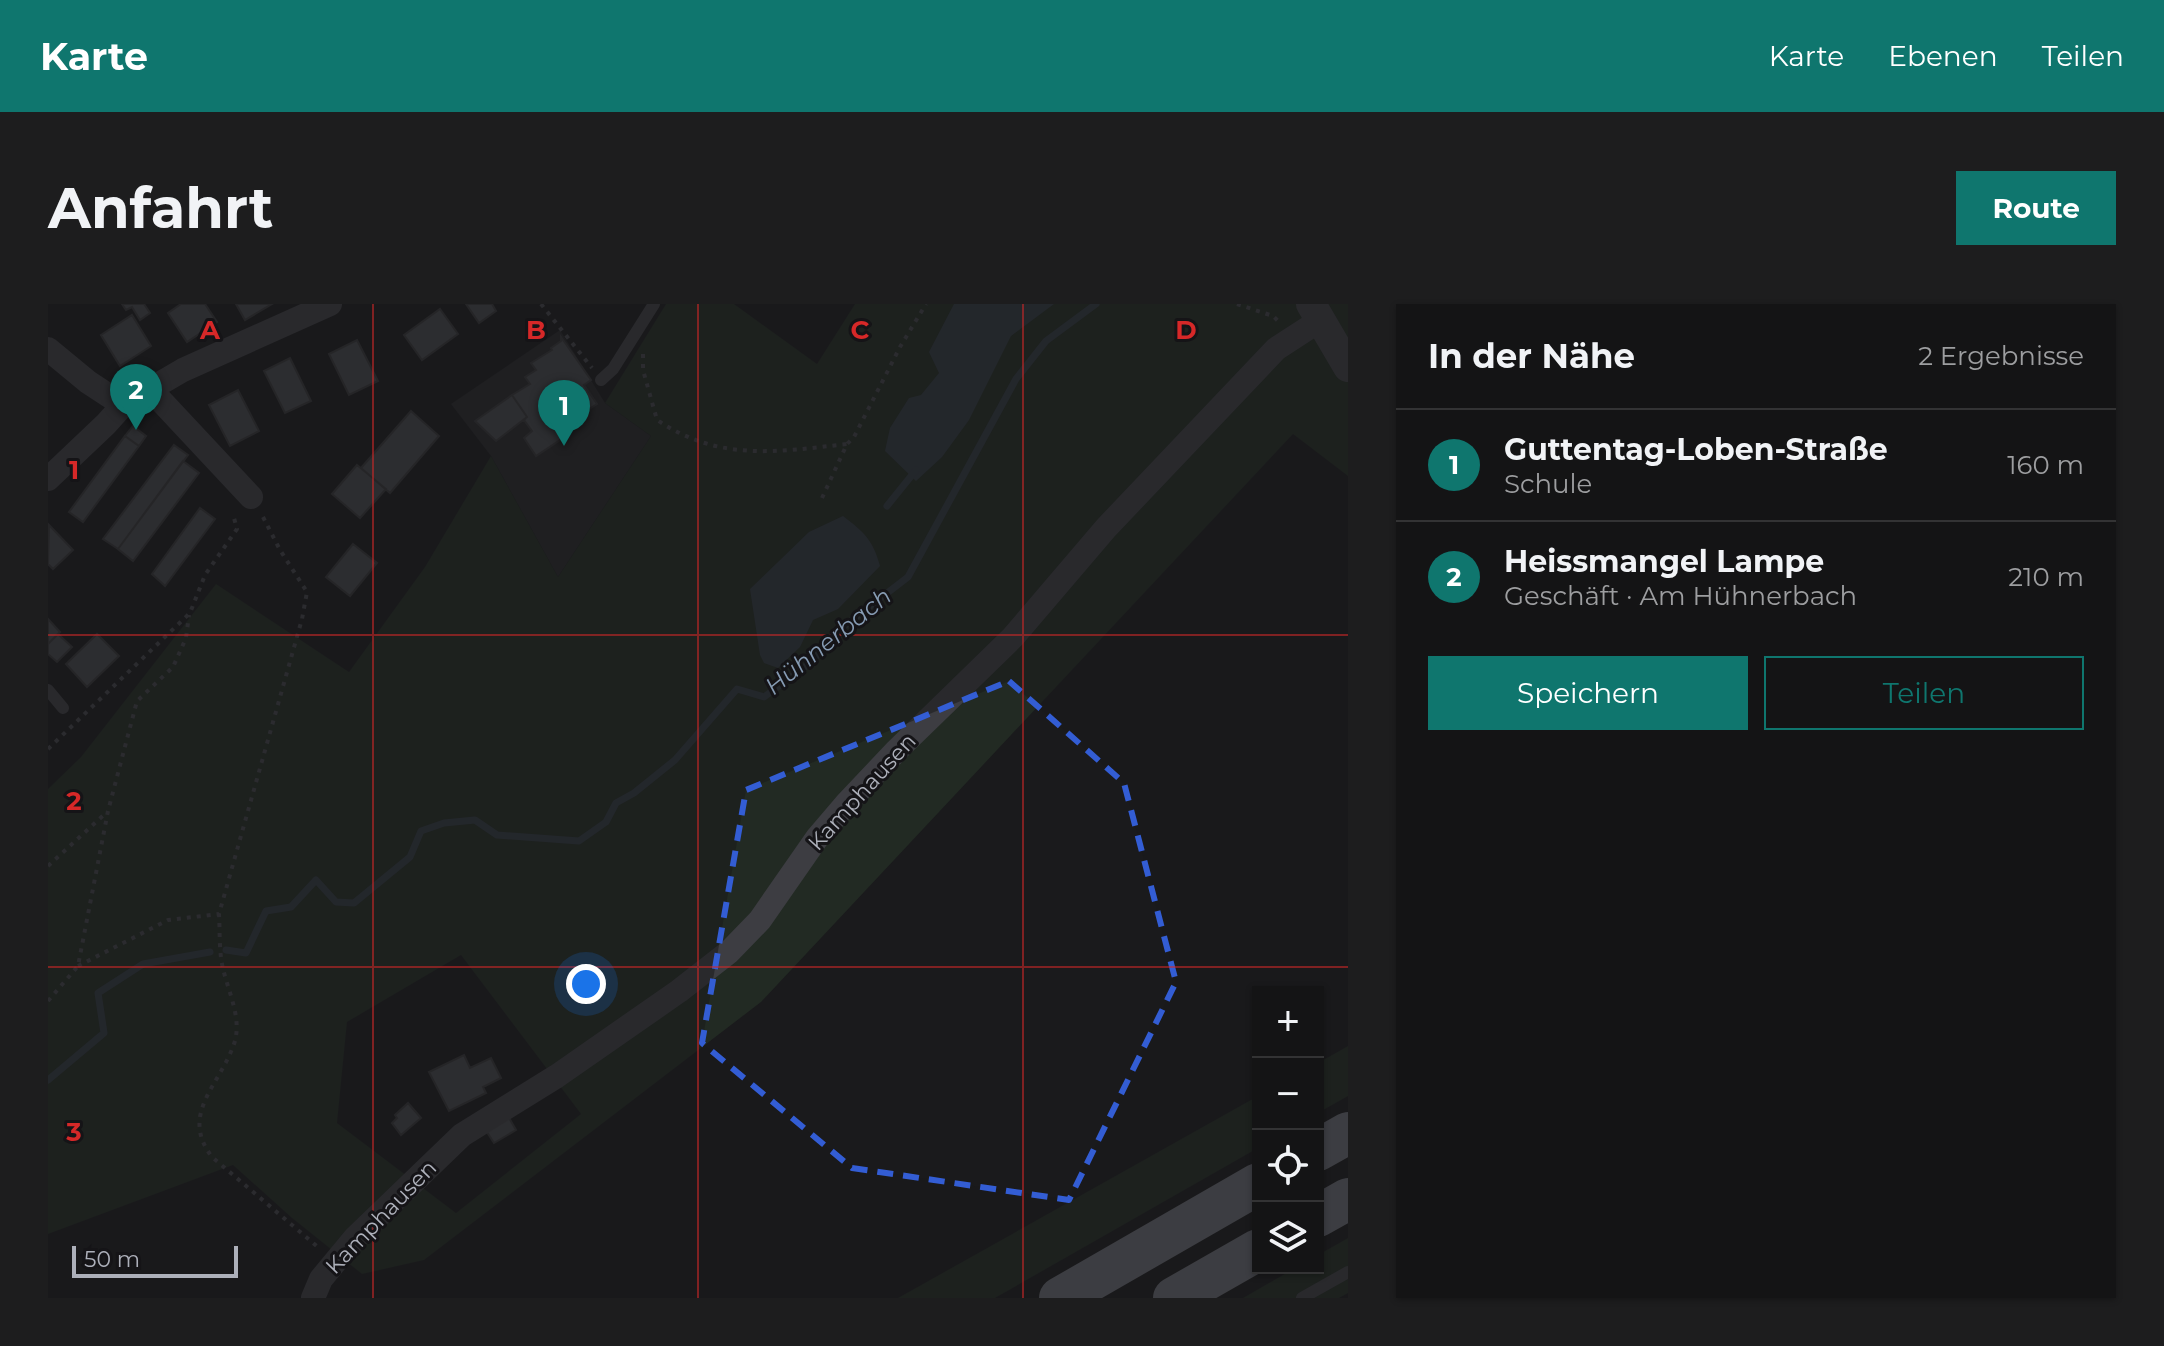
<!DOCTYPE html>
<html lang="de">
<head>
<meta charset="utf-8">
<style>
	body { margin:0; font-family:Montserrat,sans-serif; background:#1d1d1e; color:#f1f3f6 }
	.controls { position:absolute; right:24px; bottom:24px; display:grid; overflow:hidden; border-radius:0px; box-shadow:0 2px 6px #0004 }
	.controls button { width:72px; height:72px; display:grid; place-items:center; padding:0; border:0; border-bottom:2px solid #333334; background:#141415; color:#f1f3f6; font:40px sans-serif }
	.scale { position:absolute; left:24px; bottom:20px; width:166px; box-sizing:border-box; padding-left:8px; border:4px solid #adb0ba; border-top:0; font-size:22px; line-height:28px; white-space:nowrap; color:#adb0ba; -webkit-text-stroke:6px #151417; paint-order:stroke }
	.you { position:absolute; left:538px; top:680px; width:28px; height:28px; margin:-20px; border:6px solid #fff; border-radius:50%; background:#1a73e8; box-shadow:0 0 0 12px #1a73e833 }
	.badge { display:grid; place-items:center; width:52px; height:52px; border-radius:50%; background:#0f766e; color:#fff; font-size:26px; font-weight:700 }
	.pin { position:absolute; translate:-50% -66px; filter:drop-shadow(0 2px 4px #0008) }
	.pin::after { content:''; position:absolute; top:42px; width:28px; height:24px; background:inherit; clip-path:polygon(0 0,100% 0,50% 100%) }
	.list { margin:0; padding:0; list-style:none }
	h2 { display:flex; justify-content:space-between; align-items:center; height:104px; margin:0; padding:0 32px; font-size:34px }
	h2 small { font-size:26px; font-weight:400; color:#9d9ea0 }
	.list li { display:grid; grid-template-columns:52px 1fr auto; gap:24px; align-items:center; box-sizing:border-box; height:112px; padding:0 32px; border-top:2px solid #333334 }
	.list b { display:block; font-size:30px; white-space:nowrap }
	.list p { margin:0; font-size:26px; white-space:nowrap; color:#9d9ea0 }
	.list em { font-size:26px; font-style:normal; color:#9d9ea0 }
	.actions { display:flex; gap:16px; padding:24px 32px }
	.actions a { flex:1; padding:18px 0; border:2px solid #0f766e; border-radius:0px; text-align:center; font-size:28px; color:#0f766e }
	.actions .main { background:#0f766e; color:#fff }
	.icon { flex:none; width:44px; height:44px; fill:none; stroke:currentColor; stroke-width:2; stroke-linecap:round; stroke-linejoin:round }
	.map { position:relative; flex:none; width:1300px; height:994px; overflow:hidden; border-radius:0px }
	header { display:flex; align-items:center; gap:48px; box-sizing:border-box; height:112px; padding:0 40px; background:#0f766e; color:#fff }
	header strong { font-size:38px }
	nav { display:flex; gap:44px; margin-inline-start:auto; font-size:28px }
	.intro { display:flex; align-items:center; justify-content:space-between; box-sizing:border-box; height:192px; padding:0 48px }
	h1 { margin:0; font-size:56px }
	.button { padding:20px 36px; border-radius:0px; background:#0f766e; color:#fff; font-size:28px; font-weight:700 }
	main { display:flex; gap:48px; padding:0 48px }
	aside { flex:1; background:#141415; border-radius:0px; box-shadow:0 2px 6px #0004 }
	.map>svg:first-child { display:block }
	.built { fill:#262629 }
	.green { fill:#222a23; fill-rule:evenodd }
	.water { fill:#30383f }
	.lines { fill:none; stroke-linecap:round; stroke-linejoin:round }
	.stream { stroke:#30383f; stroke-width:7 }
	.building { fill:#444549; stroke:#343437; stroke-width:2 }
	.path { stroke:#414247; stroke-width:4; stroke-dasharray:4 6; stroke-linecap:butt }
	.service { stroke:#3d3d42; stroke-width:12 }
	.minor { stroke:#3d3d42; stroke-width:24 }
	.tertiary { stroke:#3d3d42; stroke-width:30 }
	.motorway { stroke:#676971; stroke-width:42 }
	.marked { fill:none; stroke:#335dd4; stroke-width:6; stroke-dasharray:16 10; stroke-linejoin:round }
	.grid { fill:none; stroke:#d62828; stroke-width:2; stroke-opacity:0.55 }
	.labels { text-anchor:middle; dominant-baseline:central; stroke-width:6; stroke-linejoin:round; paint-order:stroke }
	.street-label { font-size:22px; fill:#adb0ba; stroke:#151417 }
	.water-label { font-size:24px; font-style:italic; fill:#869bb3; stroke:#151417 }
	.grid-label { font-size:26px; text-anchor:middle; font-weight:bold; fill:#d62828; stroke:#151417; stroke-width:6; stroke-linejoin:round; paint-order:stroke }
</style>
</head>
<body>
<header>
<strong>Karte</strong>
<nav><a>Karte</a><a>Ebenen</a><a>Teilen</a></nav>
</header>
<div class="intro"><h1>Anfahrt</h1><a class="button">Route</a></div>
<main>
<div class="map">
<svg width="1300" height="994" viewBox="0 0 1300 994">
	<rect width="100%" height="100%" fill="#1a1a1c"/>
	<!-- built -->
	<path class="built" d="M512,26L557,99L603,132L510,273L443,152L403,100Z"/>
	<!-- green -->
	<path class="green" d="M618,0H686L769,60L807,0H1300V172L1245,130L713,698L376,956L314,970L244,914L185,861L0,930V485L33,453L168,280L301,368L377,263L443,152L510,273L603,132L557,99ZM413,651L533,810L408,909L289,819L299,718Z
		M1300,742V792L1270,809V759Z
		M1210,792V844L947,994H850Z
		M1300,934V989L1291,994H1195L1247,964H1270V951Z"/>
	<!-- water -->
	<path class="water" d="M906,0H1006L963,32L921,116L894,153L868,177L837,147L842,124L861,94L873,91L891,69L881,48Z
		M795,212C816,228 825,236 832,262L790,305L765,316L752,343L730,364L716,359L712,351L702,285L761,228Z"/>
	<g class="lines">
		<!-- stream -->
		<path class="stream" d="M839,202L868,166
			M178,646L198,649L218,607L243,603L268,576L288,598L306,599L362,553L373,527L396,519L427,516L449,531L531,537L558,518L568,499L586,489L627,456L689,385L716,393L762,359L795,323L860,273L968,75L998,37L1048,0
			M0,776L56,729L50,689L95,660L162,648"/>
	</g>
	<!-- building -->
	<path class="building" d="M74,0H96L102,9L92,16L84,3L78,6Z
		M133,0H157L169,18L139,38L120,9Z
		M188,0H224L197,16Z
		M418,0H444L448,7L431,19Z
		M392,5L410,30L374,56L356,31Z
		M84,11L103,42L72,62L53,31Z
		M513,33L543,76L536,81L549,100L518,120L520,124L511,130L515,134L488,152L476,134L484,127L476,116L479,113L464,91L482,80L477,73L488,66L483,59L504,46L503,44L513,37Z
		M309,36L330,77L301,91L281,50Z
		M242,54L263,97L237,109L216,67Z
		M190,86L211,127L182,142L161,101Z
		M464,91L479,113L448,137L427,117Z
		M363,107L391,132L342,189L313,164Z
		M85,122L98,132L91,142L77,132Z
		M77,132L91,142L35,218L21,208Z
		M126,141L140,151L70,245L55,235Z
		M135,157L151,169L85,257L70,245Z
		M309,161L338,185L312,214L284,190Z
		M152,204L167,215L117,282L104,270Z
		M1,221L25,246L5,265L0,260Z
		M305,240L329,259L302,292L278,273Z
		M0,315L12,328L0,340Z
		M10,330L24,343L9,358L0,350V340Z
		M49,330L71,352L39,383L18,360Z
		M416,751L422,764L443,754L453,774L435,783L438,789L401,807L381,768Z
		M360,799L373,814L353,831L344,819L349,814L347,811Z
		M460,812L468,826L446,839L437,825Z"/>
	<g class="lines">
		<!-- path -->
		<path class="path" d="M493,0L544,64
			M1189,0L1225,12L1230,17
			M595,50V66L609,116C672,158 728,148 799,140
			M774,194L799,140L806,133L852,43L878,0
			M215,213L232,246L259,288L254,315L171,610C172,627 171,644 174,660C179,686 195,714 186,740C172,781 131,810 164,853L271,944
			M0,445L142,309L157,271L189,225L186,214L189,210
			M0,562L59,508
			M30,662L120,616L171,610
			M0,697L30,662L60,507L89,397L125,363L138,334L141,311"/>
		<!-- service -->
		<path class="service" d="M553,76L565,65L606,0
			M0,386L15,404
			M1254,994L1300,968"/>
		<!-- minor -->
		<path class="minor" d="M0,45L40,78L75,101
			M102,85L203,193
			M0,175L58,120L75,101L135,66L282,0
			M265,994L273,975L307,934L414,831L509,772L631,687L681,648L712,616L769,534L798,500L849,446L965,333L1058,224L1228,45L1271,17"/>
		<!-- tertiary -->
		<path class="tertiary" d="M1263,0L1300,63"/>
		<!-- motorway -->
		<path class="motorway" d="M1270,846L1300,829
			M1270,912L1300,895
			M1012,994L1210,880
			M1126,994L1210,946"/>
	</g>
	<!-- marked area -->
	<path d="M0 0H1300V994H0ZM961,377L1076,479L1128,678L1021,896L804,864L654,739L698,486Z" fill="#1a1a1c" fill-opacity=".55" fill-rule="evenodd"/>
	<path class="marked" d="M961,377L1076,479L1128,678L1021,896L804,864L654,739L698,486Z"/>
	<!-- grid -->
	<path class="grid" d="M325,0V994M650,0V994M975,0V994M0,331H1300M0,663H1300"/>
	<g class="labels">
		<!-- street labels -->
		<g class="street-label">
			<text transform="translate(814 488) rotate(-48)">Kamphausen</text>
			<text transform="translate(333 913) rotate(-46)">Kamphausen</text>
		</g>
		<!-- water labels -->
		<g class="water-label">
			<text transform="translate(780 337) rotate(-39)">Hühnerbach</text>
		</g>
	</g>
	<g class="grid-label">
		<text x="162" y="35">A</text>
		<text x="488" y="35">B</text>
		<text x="812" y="35">C</text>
		<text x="1138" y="35">D</text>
		<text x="26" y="175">1</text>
		<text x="26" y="506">2</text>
		<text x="26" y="837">3</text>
	</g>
</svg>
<div class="controls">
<button>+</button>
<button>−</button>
<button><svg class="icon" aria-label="locate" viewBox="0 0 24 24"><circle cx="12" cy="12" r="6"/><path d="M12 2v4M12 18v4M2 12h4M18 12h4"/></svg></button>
<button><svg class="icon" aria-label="layers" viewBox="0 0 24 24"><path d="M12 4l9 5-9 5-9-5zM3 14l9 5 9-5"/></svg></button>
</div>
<div class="scale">50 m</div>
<div class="you"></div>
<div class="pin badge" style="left:516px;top:142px">1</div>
<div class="pin badge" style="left:88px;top:126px">2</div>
</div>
<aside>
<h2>In der Nähe<small>2 Ergebnisse</small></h2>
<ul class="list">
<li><span class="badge">1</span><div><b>Guttentag-Loben-Straße</b><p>Schule</p></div><em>160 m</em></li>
<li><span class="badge">2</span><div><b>Heissmangel Lampe</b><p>Geschäft · Am Hühnerbach</p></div><em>210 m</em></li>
</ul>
<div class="actions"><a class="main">Speichern</a><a>Teilen</a></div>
</aside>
</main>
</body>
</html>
